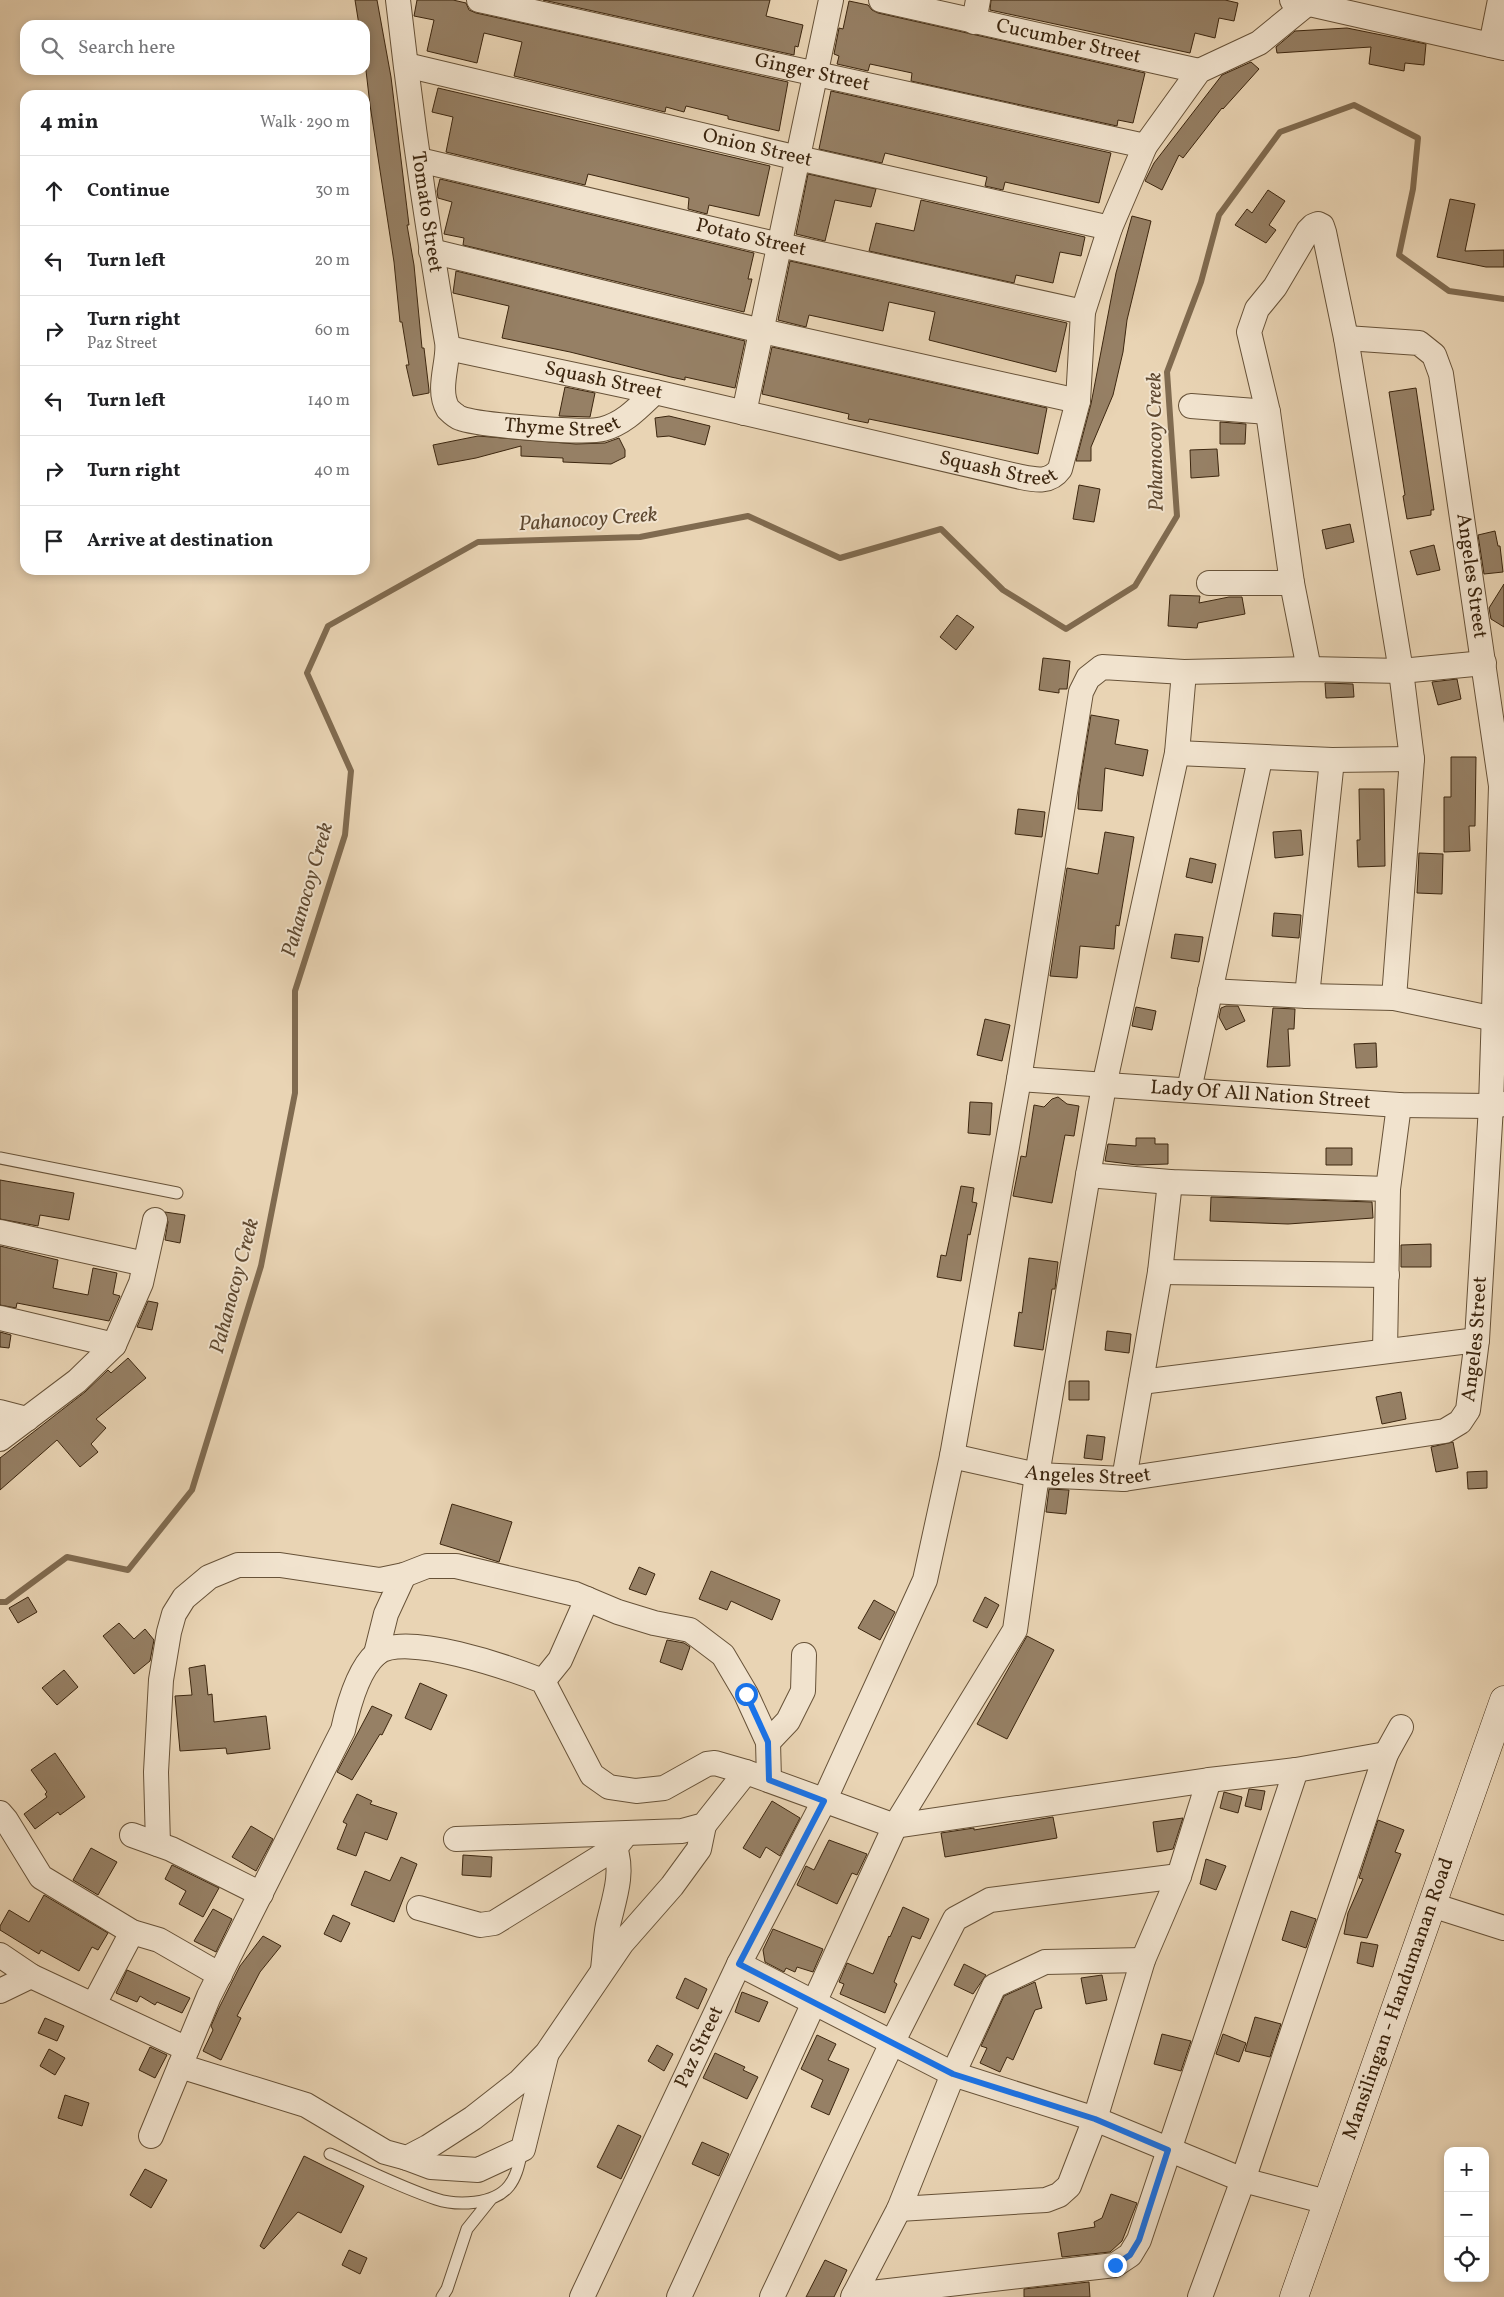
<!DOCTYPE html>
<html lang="en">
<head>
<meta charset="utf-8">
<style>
	body { margin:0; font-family:Vollkorn,serif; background:#f6f6f6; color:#202124 }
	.controls { position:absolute; right:15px; bottom:15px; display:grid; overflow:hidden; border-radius:10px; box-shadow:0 2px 8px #0003 }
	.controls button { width:45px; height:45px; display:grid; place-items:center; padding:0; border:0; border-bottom:1px solid #e0e0e0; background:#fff; color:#202124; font:25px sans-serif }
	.stop { position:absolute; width:15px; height:15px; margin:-11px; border:4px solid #1a73e8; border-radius:50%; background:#fff }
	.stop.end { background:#1a73e8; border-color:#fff; box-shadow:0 1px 5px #0008 }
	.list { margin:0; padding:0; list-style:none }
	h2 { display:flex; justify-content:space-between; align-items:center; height:65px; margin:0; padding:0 20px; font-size:21px }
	h2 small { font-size:16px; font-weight:400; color:#757577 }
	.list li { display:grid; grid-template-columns:32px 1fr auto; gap:15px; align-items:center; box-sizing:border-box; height:70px; padding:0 20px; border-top:1px solid #e0e0e0 }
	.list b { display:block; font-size:19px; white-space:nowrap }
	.list p { margin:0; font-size:16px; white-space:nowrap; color:#757577 }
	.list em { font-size:16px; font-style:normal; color:#757577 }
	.icon { flex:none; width:28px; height:28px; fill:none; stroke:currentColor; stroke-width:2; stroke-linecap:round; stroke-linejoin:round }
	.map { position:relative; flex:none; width:1504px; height:2297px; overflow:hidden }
	.search { position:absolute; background:#fff; box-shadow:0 2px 8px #0003; left:20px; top:20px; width:350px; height:55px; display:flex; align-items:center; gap:12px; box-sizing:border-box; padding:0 18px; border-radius:15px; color:#757577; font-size:19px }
	.panel { position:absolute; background:#fff; box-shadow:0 2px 8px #0003; left:20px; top:90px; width:350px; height:485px; border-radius:15px }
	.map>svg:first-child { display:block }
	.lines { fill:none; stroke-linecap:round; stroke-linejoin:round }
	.stream { stroke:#806b50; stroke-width:6 }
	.building { fill:#968065; stroke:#3c260f }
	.lane-casing { stroke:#675238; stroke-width:13 }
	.street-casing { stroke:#675238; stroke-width:26 }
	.secondary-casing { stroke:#3c260f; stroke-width:29 }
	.lane { stroke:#f1e3ce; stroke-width:11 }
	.street { stroke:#f1e3ce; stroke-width:24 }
	.secondary { stroke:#f1e3ce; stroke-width:28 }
	.route { stroke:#1a73e8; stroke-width:6 }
	.labels { text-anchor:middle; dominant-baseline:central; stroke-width:4; stroke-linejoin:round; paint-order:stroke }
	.street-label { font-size:20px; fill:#3c260f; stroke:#f1e3ce }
	.water-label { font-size:21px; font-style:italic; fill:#5e4830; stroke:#f1e3ce }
</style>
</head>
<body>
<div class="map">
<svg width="1504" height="2297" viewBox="0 0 1504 2297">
	<rect width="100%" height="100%" fill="#e9d4b4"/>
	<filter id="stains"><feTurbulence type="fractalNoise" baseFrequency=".004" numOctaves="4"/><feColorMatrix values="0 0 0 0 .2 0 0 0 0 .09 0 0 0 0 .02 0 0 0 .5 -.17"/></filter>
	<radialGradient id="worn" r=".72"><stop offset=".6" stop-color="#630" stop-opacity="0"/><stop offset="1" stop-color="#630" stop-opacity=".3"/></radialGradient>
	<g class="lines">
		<!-- stream -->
		<path class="stream" d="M0,1602H6L67,1557L128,1570L192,1490L261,1266L295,1093V991L345,835L351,771L307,673L328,626L478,542L640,537L748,516L840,558L941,529L1003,590L1066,629L1135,586L1177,516L1167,372L1201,282L1219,215L1280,132L1354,105L1418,138L1413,189L1399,255L1449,291L1504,299"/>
	</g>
	<!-- building -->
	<path class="building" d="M355,0H377L391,77L409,225H407L414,265L422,348H424L429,390V393L413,396L406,365H409L402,322H400L394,262L370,105L365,62V25H359Z
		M417,0H453L466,3L469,10L476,13L788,82L779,131L728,119V116L686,106L684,112L666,107L665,112L514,76L522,42L484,33L477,63L427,51L434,20L414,16Z
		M543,0H770L766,16L803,25L798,47L795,46L794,55Z
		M991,0H1225L1238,3L1234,21L1219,18L1215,38L1195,33L1190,53L990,10Z
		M849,1L868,5L872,10L878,13L1145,73L1133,123L1118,120L1117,126L911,81L912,73L870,64L868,71L837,64L839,56L834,54L839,28L843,29Z
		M1347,28L1426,44L1424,65L1405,63L1404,71L1369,64L1371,47L1277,53L1276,47L1295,31Z
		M1251,62L1259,69L1223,109L1222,108L1183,158L1179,155L1162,190L1145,181L1154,163L1222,75Z
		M438,88L770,166L759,216L709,205L707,214L688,209L689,198L626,183L588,174L585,185L446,152L453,117L432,112Z
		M831,91L1111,153L1099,203L1005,182L1003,190L985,186L987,177L885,153L882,163L819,149Z
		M808,174L876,189L871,207L835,200L825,241L796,234Z
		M440,179L754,253L748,279H752L744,312L463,245L464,238L444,234L452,202L438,198L437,191Z
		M1268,190L1285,201L1269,225L1276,230L1266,243L1235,225L1247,209L1252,213Z
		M1450,199L1475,204L1465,251L1504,250V267H1486L1437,257Z
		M921,200L1085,237L1081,256L1060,252L1053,283L1016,275L1014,283L869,251L876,223L914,231Z
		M1132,216L1151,221L1127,320L1123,352L1113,395L1091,447V461H1076L1091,404L1116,273Z
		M790,261L1067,323L1056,372L929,340L935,312L889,302L883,331L809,315L806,327L778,320Z
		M456,271L745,341L735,388L685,377V380L671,377L570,352L502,338L509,306L453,293Z
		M772,347L1047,408L1038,454L869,419L868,423L848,419L849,414L762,394Z
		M565,387L595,393L590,417L559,416Z
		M1416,388L1434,510H1431V515L1407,519L1403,496L1405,495L1389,392Z
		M669,416L710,426L705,445L669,436L657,437L655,418Z
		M1220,422L1246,424L1245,444H1220Z
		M478,436L576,444L605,443L619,438L625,450V457L611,464L563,462V458L521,456V446L476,458L438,465L433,445Z
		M1217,449L1219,476L1191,478L1190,450Z
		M1079,485L1100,489L1094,522L1073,519Z
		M1350,524L1354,542L1326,549L1322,530Z
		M1495,531L1498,546H1500L1503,572L1484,574L1478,535Z
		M1434,545L1440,570L1417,575L1410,551Z
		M1504,584V627L1491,619L1489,608Z
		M1170,595L1200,596L1199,603L1229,597H1242L1245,614L1198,623L1197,628L1168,626Z
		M957,615L974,627L956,650L940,637Z
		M1043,658L1070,661L1067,689H1059V693L1039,690Z
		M1457,679L1461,699L1438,705L1432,682Z
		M1325,683L1353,684L1354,697L1326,698Z
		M1091,715L1119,720L1115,744L1148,750L1143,776L1105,768L1102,811L1078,809L1079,789Z
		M1451,757H1476L1475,826H1469L1470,851L1444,852V797H1451Z
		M1359,789H1384L1385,866L1358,867L1357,840H1360Z
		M1018,809L1045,812L1042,837L1015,834Z
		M1301,830L1303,855L1275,858L1273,832Z
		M1105,832L1134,837L1119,926L1116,925L1114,949L1080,946L1077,978L1050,976L1067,868L1098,874Z
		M1419,853L1443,854L1442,894L1417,893Z
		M1190,858L1216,864L1212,883L1186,877Z
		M1274,913L1301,915L1299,938L1272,936Z
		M1175,934L1203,937L1199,962L1171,958Z
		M1226,1006H1238L1245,1021L1226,1030L1219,1017L1221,1008Z
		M1136,1007L1156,1011L1152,1030L1132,1026Z
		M1273,1008L1295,1009L1294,1029H1288L1290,1066L1267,1067Z
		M985,1019L1010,1025L1002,1061L977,1055Z
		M1376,1043L1377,1067L1356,1068L1354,1044Z
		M1058,1097L1067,1104L1079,1106L1074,1136L1065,1135L1052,1203L1013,1196L1021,1156L1026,1157L1034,1105L1044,1107L1052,1099Z
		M970,1102L992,1103L990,1135L968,1133Z
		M1136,1138H1155V1144H1168V1164L1137,1165L1105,1161L1108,1144L1136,1146Z
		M1326,1148H1352V1165H1326Z
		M0,1180L74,1193L69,1220L40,1215L38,1226L0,1219Z
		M961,1186L974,1188L972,1202L977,1203L970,1235L968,1234L961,1281L937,1277L941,1255L946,1256Z
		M1211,1197L1372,1202L1373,1218L1288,1224L1210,1221Z
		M165,1212L185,1215L180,1243L165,1240L168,1222Z
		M1431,1244V1267H1401V1245Z
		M0,1246L58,1260L53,1288L88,1295L93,1268L117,1273L113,1294L120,1296L109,1321L17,1303L16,1308L0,1305Z
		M1029,1258L1058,1262L1055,1289H1052L1043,1350L1014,1346L1019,1312L1022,1313Z
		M148,1301L158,1303L152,1330L137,1327Z
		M1107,1331L1131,1334L1129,1353L1105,1350Z
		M0,1332L11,1335L9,1348L0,1347Z
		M128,1358L146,1378L96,1419L106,1428L91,1444L98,1452L80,1467L57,1440L0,1490V1458L85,1392L108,1370L111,1373Z
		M1069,1381H1089V1400H1069Z
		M1401,1392L1406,1419L1382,1424L1376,1397Z
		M1087,1435L1105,1437L1102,1460L1084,1458Z
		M1453,1442L1458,1468L1436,1472L1431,1447Z
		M1487,1471V1488L1468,1489L1467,1472Z
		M1049,1489L1069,1490L1066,1514L1046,1512Z
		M452,1504L512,1522L499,1562L440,1544Z
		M639,1567L655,1574L646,1595L629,1589Z
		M711,1571L780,1600L772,1620L731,1601L727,1610L699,1599Z
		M28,1597L37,1612L18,1623L9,1608Z
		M985,1597L999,1605L987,1628L973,1621Z
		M874,1600L895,1612L880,1640L858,1628Z
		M119,1623L134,1639L145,1629L154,1640L150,1661L134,1674L103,1636Z
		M1027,1636L1054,1650L1007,1739L977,1724Z
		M667,1640L684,1643L690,1647L682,1670L660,1662Z
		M205,1665L208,1695L212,1694L214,1722L266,1716L270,1749L227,1754L226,1748L180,1751L175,1696L192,1695L189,1668Z
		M64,1670L78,1687L57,1705L42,1688Z
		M420,1683L447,1695L431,1730L405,1718Z
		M372,1706L392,1715L382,1735L380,1734L352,1780L337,1772Z
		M55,1753L85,1797L60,1815L58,1812L35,1829L24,1814L47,1797L45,1794L47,1792L31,1770Z
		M1249,1789L1265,1791L1261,1810L1245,1806Z
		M1224,1792L1242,1797L1238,1813L1220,1808Z
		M357,1794L372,1801L370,1804L397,1813L387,1840L365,1832L356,1856L337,1849L347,1824L343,1822Z
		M772,1801L800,1818L780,1856L766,1847L760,1858L743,1848Z
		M1053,1817L1057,1838L945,1857L941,1833L974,1828V1830Z
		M1183,1818L1173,1849L1157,1852L1153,1822Z
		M1378,1820L1404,1830L1395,1852L1401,1854L1367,1938L1344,1934L1348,1913L1363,1879L1359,1878Z
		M251,1826L273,1839L256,1871L232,1857Z
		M829,1840L867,1854L857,1875L852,1873L837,1904L797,1885L806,1866L814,1870Z
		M91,1848L117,1862L98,1895L73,1880Z
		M463,1855L492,1857L491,1877L462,1875Z
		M401,1857L417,1864L394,1922L351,1905L365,1871L390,1881Z
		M1206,1859L1226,1866L1216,1890L1200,1884Z
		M172,1865L219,1888L203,1917L179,1904L186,1891L165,1879Z
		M44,1895L108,1933L98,1950L92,1947L79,1971L41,1950L39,1954L0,1930V1926L9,1910L29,1922Z
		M903,1907L929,1919L920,1939L912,1936L894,1982L897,1984L885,2013L840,1994L844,1984L839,1982L847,1963L873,1974L889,1936L890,1937Z
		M213,1909L232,1919L216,1952L194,1941Z
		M1291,1911L1316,1919L1306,1948L1282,1940Z
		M333,1915L350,1923L341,1942L324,1934Z
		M773,1929L823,1949L813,1972L797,1967L795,1972L786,1968L784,1972L765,1962L763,1950Z
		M263,1936L281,1946L260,1972L237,2016L241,2018L221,2060L203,2051L213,2030L211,2026L218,2010L240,1966Z
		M1361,1942L1378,1945L1373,1967L1357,1963Z
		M964,1964L986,1975L973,1994L954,1985Z
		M127,1970L190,1998L182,2013L157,2002L155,2005L140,1996L137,2002L116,1993Z
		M1102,1975L1107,2000L1086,2004L1081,1978Z
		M685,1978L707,1989L698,2009L676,1998Z
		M1035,1982L1042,2008L1035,2010L1013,2060L1007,2057L1000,2072L980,2063L987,2048L981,2046L1004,1996Z
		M742,1992L768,2002L759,2022L735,2012Z
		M1255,2017L1281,2024L1270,2057L1245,2051Z
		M45,2018L64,2026L57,2041L38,2033Z
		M1162,2034L1191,2041L1181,2071L1154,2064Z
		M1223,2034L1246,2043L1239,2062L1216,2054Z
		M817,2035L836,2044L828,2060L849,2069L829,2115L811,2107L823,2080L801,2069Z
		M657,2045L673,2054L664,2071L648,2061Z
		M150,2047L167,2055L155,2078L139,2070Z
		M49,2049L65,2058L55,2075L40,2066Z
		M715,2053L745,2067L743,2070L758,2077L747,2099L703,2078Z
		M65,2095L89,2103L82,2126L58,2118Z
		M618,2125L641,2136L621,2179L597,2167Z
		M702,2142L729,2154L719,2176L692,2164Z
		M304,2156L364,2186L341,2233L298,2212L264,2249L260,2246Z
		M145,2169L167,2180L151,2208L130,2195Z
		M1111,2194L1137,2203L1122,2241L1110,2252L1062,2257L1058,2233L1095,2227L1094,2222L1102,2218Z
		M349,2250L367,2258L360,2274L342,2265Z
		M825,2260L847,2270L834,2297H806Z
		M1089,2282L1090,2297H1024V2289Z"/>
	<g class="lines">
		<!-- lane casing -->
		<g class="lane-casing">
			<path id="lane" d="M0,1158L177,1193
				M330,2154C365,2169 400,2187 436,2199C457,2206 494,2205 509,2186C517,2176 519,2163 522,2151
				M442,2297L447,2289L467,2229L491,2199"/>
		</g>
		<!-- street casing -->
		<g class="street-casing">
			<g id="street">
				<path id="s1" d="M398,0C411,114 427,228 447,342C450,360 436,389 448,409C450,411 457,417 460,418C477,425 585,434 603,429C625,423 639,407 655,392"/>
				<path id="s2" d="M479,0L1145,146"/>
				<path id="s3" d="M881,0L1199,71"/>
				<path d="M1292,0L1504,48"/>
				<path d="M974,22L978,0"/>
				<path d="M1491,45L1500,0"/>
				<path id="s4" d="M406,65L798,158L1110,228"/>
				<path id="s5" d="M419,160L780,245L1083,312"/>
				<path d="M431,251L762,331L1078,401"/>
				<path id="s6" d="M448,348L655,392L1021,477C1036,480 1050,483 1060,469L1078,401L1083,312L1110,228L1145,146L1199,71L1259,43L1307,4"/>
				<path d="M1191,406L1268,412"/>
				<path d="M744,413L831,0"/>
				<path d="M1209,583H1292"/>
				<path d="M1309,669L1292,583L1268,412L1249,332L1257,309L1275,287L1308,231L1313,226L1318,224L1322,226L1324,232L1346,338L1401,671L1412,759L1394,998"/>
				<path d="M1177,753L1332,760L1412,759"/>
				<path d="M1210,991L1307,996L1394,998L1495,1019"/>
				<path d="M1307,996L1332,760"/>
				<path id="s7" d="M1019,1079L1399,1105L1491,1106L1504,1104"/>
				<path d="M1189,1090L1260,759"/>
				<path d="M1088,1175L1170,1182L1388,1189"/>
				<path d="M0,1232L145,1264"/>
				<path d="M1160,1272L1387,1275"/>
				<path d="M0,1318L114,1345"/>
				<path d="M1385,1351L1388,1189L1399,1105"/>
				<path d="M1141,1382L1477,1340"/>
				<path d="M0,1412L27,1419"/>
				<path d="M0,1439L77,1381L114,1345L141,1283L155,1220"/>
				<path id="s8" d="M952,1456L1037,1475L1124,1479L1445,1431L1460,1422L1468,1410L1477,1340L1491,1106L1501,786L1441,374L1434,355L1419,343L1346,338"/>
				<path d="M1124,1479L1160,1272L1170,1182"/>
				<path d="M376,1654L386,1614L404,1575"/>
				<path d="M543,1681L560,1660L587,1599"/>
				<path d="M768,1742L788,1721L803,1691L804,1655"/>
				<path d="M0,1813L6,1820L41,1877L132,1932L159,1940L220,1975"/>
				<path d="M132,1835L171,1849L261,1894"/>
				<path d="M456,1839L682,1831L704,1825L746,1772"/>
				<path d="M158,1844L156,1772L161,1680L169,1632L174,1614L184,1598L209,1577L238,1565H280L380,1580L404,1575L427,1566H456L575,1594L618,1612L654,1623L690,1630L723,1655L746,1694L768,1742L769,1780"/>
				<path d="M1432,1905L1504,1928"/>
				<path d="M419,1908L480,1925L494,1923L615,1848L626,1834"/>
				<path d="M0,1955L31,1976L187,2049"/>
				<path d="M739,1964L953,2074L1095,2119L1243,2180L1327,2202"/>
				<path d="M603,1969C605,1954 605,1939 608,1925C614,1899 624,1873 615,1848"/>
				<path d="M0,1991L31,1976"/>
				<path d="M94,2004L132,1932"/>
				<path d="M180,2066L306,2105L385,2152L407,2158L428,2147L473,2118L519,2082L547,2053L622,1943L672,1886L699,1849L704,1825"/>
				<path d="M151,2136L209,1996L343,1730C348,1707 358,1670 376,1654C403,1630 512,1669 543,1681L592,1775L609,1787L636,1791L664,1788L707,1764L715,1763L746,1772L895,1826L1209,1780L1296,1770L1386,1754"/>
				<path d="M407,2158L431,2167L478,2170L523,2149L546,2056"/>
				<path d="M899,2209L1046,2200L1059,2195L1069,2186L1095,2119L1143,1960L1179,1876L1209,1780"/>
				<path d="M854,2295L1115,2265L1130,2255L1139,2240L1296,1770"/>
				<path id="s9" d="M582,2297L739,1964L824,1801L925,1580L952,1456L1019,1079L1081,692L1088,678L1102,667L1184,672L1309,669L1401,671L1484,663"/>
				<path d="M679,2297L895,1826L1015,1630L1037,1475L1088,1175L1104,1086L1177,753L1184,672"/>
				<path d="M772,2297L892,2043L955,1919L990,1900L1179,1876"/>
				<path d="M853,2297L899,2209L953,2074L994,1986L1045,1962L1143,1960"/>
				<path d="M1200,2297L1243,2180L1386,1754L1401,1727"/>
			</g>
		</g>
		<!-- secondary casing -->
		<g class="secondary-casing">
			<g id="secondary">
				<path id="s10" d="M1294,2297L1504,1700"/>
			</g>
		</g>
		<!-- lane -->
		<use href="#lane" class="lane"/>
		<!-- street -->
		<use href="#street" class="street"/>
		<!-- secondary -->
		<use href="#secondary" class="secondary"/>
	</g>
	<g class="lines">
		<!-- route -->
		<path class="route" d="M746,1694L768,1742L769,1780L824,1801L739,1964L953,2074L1095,2119L1168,2150L1139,2240L1130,2255L1115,2265"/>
	</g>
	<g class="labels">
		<!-- street labels -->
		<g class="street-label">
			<text stroke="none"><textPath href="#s3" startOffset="192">Cucumber Street</textPath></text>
			<text stroke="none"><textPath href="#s2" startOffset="341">Ginger Street</textPath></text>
			<text stroke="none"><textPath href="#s4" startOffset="361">Onion Street</textPath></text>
			<text stroke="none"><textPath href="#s1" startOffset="214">Tomato Street</textPath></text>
			<text stroke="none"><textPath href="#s5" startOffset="341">Potato Street</textPath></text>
			<text stroke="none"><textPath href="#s6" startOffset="159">Squash Street</textPath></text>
			<text stroke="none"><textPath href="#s1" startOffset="532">Thyme Street</textPath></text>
			<text stroke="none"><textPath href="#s6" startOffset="564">Squash Street</textPath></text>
			<text transform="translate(1471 576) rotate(82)">Angeles Street</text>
			<text stroke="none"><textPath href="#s7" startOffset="242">Lady Of All Nation Street</textPath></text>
			<text stroke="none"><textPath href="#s8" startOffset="602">Angeles Street</textPath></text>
			<text stroke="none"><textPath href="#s8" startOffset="138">Angeles Street</textPath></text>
			<text stroke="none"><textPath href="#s10" startOffset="316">Mansilingan - Handumanan Road</textPath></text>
			<text stroke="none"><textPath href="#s9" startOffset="276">Paz Street</textPath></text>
		</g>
		<!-- water labels -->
		<g class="water-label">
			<text transform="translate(1156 442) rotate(-91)">Pahanocoy Creek</text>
			<text transform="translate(588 520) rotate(-4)">Pahanocoy Creek</text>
			<text transform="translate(308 890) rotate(-74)">Pahanocoy Creek</text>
			<text transform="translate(235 1286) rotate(-75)">Pahanocoy Creek</text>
		</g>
	</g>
	<rect width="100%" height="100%" filter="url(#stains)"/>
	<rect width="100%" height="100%" fill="url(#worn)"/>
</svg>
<div class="controls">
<button>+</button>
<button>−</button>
<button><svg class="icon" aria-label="locate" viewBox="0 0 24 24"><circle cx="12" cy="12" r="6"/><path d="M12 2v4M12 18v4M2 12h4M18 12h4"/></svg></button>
</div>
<div class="stop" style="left:746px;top:1694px"></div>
<div class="stop end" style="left:1115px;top:2265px"></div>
<div class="search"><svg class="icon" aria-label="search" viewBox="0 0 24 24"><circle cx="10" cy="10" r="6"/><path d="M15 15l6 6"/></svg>Search here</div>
<section class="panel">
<h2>4 min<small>Walk · 290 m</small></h2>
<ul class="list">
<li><svg class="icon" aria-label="ahead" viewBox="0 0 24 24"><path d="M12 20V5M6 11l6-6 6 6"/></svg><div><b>Continue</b></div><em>30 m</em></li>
<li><svg class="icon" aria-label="left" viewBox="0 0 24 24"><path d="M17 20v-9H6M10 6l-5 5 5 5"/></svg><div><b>Turn left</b></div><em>20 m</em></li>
<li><svg class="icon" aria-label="right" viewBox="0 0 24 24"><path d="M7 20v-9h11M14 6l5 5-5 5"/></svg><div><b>Turn right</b><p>Paz Street</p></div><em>60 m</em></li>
<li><svg class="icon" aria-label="left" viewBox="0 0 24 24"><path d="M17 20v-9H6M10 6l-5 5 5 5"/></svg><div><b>Turn left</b></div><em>140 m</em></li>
<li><svg class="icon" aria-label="right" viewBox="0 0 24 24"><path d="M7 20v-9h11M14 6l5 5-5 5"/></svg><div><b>Turn right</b></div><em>40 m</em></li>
<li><svg class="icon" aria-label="arrive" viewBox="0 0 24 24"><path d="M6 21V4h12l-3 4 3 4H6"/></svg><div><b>Arrive at destination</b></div></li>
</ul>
</section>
</div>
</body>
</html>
